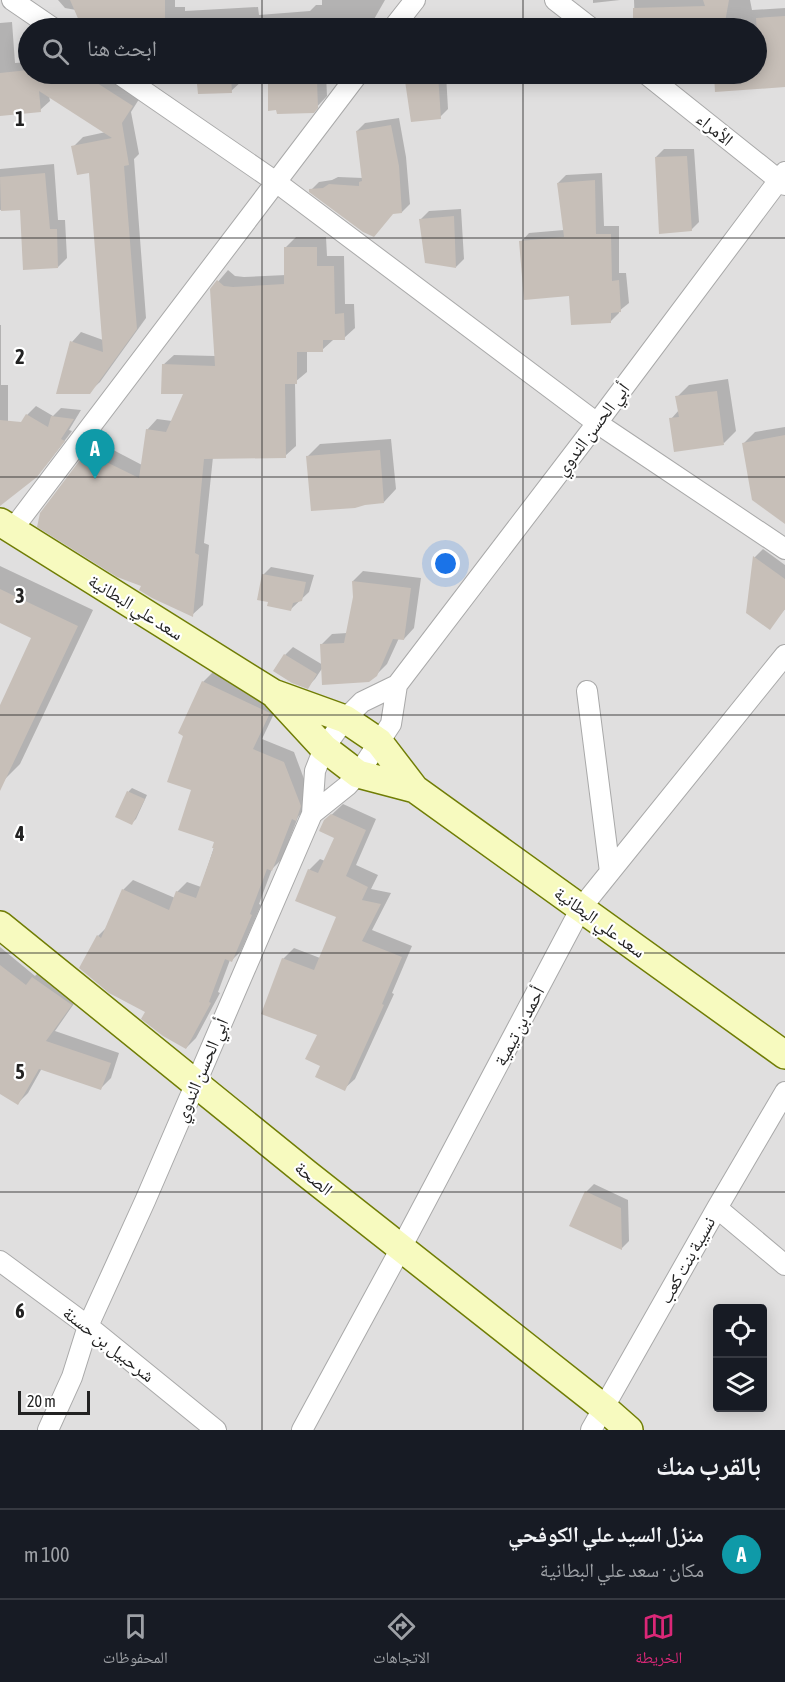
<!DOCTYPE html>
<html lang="ar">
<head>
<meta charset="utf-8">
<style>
	body { margin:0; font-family:"Asap Condensed","Noto Naskh Arabic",sans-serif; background:#242831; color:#f1f3f6; direction:rtl }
	.controls { position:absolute; right:18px; bottom:18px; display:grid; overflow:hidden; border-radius:6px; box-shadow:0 3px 15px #0003 }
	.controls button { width:54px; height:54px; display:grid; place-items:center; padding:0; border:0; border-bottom:2px solid #363941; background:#171b24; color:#f1f3f6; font:30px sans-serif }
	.scale { position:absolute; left:18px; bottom:15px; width:72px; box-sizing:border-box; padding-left:6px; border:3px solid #222; border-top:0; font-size:16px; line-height:21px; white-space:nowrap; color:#222; -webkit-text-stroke:4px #fff; paint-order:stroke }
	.you { position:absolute; left:446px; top:564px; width:21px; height:21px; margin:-15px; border:4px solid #fff; border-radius:50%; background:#1a73e8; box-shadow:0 0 0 9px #1a73e833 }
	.badge { display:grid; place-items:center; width:39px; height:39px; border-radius:50%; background:#db2777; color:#fff; font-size:20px; font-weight:700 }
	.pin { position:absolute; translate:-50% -50px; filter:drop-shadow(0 2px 3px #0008) }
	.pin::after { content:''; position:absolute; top:32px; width:21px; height:18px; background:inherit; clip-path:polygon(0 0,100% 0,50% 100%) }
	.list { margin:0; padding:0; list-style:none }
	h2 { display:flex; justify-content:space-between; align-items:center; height:78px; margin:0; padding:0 24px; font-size:26px }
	h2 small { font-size:20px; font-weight:400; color:#9ea1a6 }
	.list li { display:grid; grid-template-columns:39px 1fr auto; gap:18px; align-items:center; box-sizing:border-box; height:90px; padding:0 24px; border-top:2px solid #363941 }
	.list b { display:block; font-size:22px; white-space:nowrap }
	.list p { margin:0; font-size:20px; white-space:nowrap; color:#9ea1a6 }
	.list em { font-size:20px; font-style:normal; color:#9ea1a6 }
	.icon { flex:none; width:33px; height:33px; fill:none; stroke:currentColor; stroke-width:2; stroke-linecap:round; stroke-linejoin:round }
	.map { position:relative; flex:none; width:785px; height:1430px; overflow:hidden; direction:ltr }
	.search { position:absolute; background:#171b24; box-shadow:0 3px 15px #0003; left:18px; right:18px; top:18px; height:66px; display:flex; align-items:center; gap:15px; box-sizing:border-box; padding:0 21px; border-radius:33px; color:#9ea1a6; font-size:22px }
	.sheet { height:168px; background:#171b24 }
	nav { display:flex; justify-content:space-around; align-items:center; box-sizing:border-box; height:84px; border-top:2px solid #363941; background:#171b24; font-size:16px; color:#9ea1a6 }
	nav a { display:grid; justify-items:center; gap:3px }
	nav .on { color:#db2777 }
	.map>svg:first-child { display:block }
	.residential { fill:#e0dfdf; fill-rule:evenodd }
	.shadow { fill:#0003 }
	.building { fill:#c7bfb8 }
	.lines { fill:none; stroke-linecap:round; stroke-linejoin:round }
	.minor-casing { stroke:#a9a9a9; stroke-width:22 }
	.secondary-casing { stroke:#707d05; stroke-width:30 }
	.minor { stroke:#fff; stroke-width:20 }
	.secondary { stroke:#f7fabf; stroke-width:27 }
	.grid { fill:none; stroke:#222; stroke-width:1.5; stroke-opacity:0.55 }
	.labels { text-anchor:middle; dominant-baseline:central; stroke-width:4.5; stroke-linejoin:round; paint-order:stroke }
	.street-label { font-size:18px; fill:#222; stroke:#fff }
	.grid-label { font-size:20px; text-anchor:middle; font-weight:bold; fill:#222; stroke:#fff; stroke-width:4.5; stroke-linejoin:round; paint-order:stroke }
</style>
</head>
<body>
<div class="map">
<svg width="785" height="1430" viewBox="0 0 785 1430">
	<rect width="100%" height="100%" fill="#f2efe9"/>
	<!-- residential -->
	<path class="residential" d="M0,0H785V1430H0ZM28,28H756V74H28ZM718,1308H762V1408H718Z"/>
	<!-- shadow -->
	<path class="shadow" d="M58,0H175V7H185V11L258,7L259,15L310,11L316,5H322V0H385L369,28H94L93,22L76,10L65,8Z
		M593,0H620L593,3Z
		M634,0H750L752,10L785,8V86L717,91L715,74H756V28H635Z
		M12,22L15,63L28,62V74H107L141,96L131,112L139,154L134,159L146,318L100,382L89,392L72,342L81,332L103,340L91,171L73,147L83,137L106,132L49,96L50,101L40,110L0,115V23Z
		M198,74H326L327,96L313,111L270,109L269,79L242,81L231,91L199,93Z
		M405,74H446L448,109L440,117L412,121Z
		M399,118L406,157L410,204L402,212L311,190L319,182L332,180L338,177L363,178L357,131L365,123Z
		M664,149H694L699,222L691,230L656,157Z
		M54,164L58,220H65L67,258L58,267L22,208L0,210V169Z
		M602,173L604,226H619V273H626L629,303L619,311V313L611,321L570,294L521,242L529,233L564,230L558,183L566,175Z
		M461,209L464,259L456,267L421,219L429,211Z
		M296,237H326L327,256H344L345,304H354L355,328L344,338L333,340L322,350H307V372L295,382L296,446L285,456L213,457L204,543L209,545L203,605L192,615L143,585L87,453L98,442L142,465L147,430L157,419L172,421L185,392L163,365L174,355L215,356L211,290L228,270L235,276L244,277L286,275L285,248Z
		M0,325H1V385H8V447L27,415L36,406L53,416L61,408L81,410L69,430L72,431L46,465L36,476L0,501Z
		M728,379L736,431L724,443L671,419L679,410L677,397L689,385Z
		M785,427V515L744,443L755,432Z
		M391,439L396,489L384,502L308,456L320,444Z
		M763,549L785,565V609L769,628L748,612L755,557Z
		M0,566L93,610L20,764L5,779L0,777V708L33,637L0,622Z
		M271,567L314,575L309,592L291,609L263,575Z
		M363,571L421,578L414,628L404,639L399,638L387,664L376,675L323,667L315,679L307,687L285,655L293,647L323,665L322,644L332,634L347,633L355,597L353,581Z
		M213,672L279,703L262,739L294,752L310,795L305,809L298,817L282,859L272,869L259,904L261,905L241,951L232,960H230L218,992L220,993L196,1038L186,1048L147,1011L98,936L108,926L123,890L133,880L175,898L177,892L187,882L201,887L216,841L193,789L203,682Z
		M132,788L147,795L136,819L132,823L117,816L129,791Z
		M343,804L376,819L356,865L378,875L371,889L391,893L372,930L412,946L392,993L394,994L355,1079L344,1089L322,1065L319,1034L283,959L294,948L320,958L338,916L309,870L320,859L325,861L336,837L325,821Z
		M0,947L35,976L43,968L80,995L55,1031L119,1053L111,1078L101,1088L42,1068L28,1093L18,1103L0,1092Z
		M594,1184L628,1200L629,1241L622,1248L586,1192Z"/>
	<!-- building -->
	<path class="building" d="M70,0H165V28H92L91,23H80Z
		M703,0H729L724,28H633V8L705,6Z
		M785,16V87L715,92L714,74H760L756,18Z
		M28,70V74H83L133,106L122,123L129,165L124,166L137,329L90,394H56L70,341L103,352L89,173L77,175L71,146L112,138L39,91L41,112L0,116V73Z
		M196,74H231L232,93L198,94Z
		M404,74H438L441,119L411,122Z
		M317,80L318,108L314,113L277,114L276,110L268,111V82Z
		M391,125L399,166L402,213L393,214L374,237L363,232L309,192V189L323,188L329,184L359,186V182L362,181L356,131Z
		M687,156L692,231L659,234L655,157Z
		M45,173L50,229H57L58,268L23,270L20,210L1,211L0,177Z
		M595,180L596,234H611L612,281L619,280L621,312L611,313V323L571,325L569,296L524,300L519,241L564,237L557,183Z
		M454,216L456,268L425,263L419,219Z
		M284,247H317V266H334L335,314L344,313L345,340H323V352H297V384H285L286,458L204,459L195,553L199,555L193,617L152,598L139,590L141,586L117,577L37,527L40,513L86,452L139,478L146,429L166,432L183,394H161L162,364L215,366L210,289L217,280L224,286L233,287L284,284Z
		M717,391L724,445L674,452L669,418L679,417L675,396Z
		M26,414L48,427L51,416L74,419L61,439L65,441L37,477L0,506V420L21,422Z
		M785,435V524L752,500L742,443Z
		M380,450L384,503L365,505L355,508L311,511L306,456Z
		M753,556L785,579V609L770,630L746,613Z
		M262,574L306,582L302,601L293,603L291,611L267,606L268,602L257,600Z
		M352,581L411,588L404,640L393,639L377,676L369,682L322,685L320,644L344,643L353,597Z
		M0,589L78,626L0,791V705L31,638L0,623Z
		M284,654L317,674L308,689L292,683L273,671Z
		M202,681L270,713L253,749L284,762L301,806L296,821L292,819L272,871L267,869L250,914L252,915L232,962L225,959L209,1002L211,1003L186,1049L163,1036L141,1019L145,1012L109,993L79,968L97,935L101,938L122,889L169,910L176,891L196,898L214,848H212L214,842L178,830L191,790L167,782L183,736L178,733Z
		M127,791L145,799L132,825L115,817Z
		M331,814L366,830L346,876L368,887L362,900L381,904L362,941L402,957L382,1004L384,1005L345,1091L315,1077L320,1066L305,1059L317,1035L261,1014L282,958L314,970L336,917L295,901L308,869L318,873L334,838L319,831L324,820Z
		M0,965L26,985L32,977L72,1005L46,1041L111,1063L101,1090L39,1069L18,1105L0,1094Z
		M585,1191L621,1208L622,1250L569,1226Z"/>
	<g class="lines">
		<!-- minor casing -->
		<g class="minor-casing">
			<path id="minor" d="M12,0L53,28
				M555,0L591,28
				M393,28L415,0
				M119,74L276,182L597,423L785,549
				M646,74L785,185
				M12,530L358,74
				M587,691L610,872
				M312,814L347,786L358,774L391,724L397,685
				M717,1208L785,1265
				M0,1261L88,1326L216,1430
				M48,1430L72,1377L88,1326L145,1201L312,814L315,771L324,748L345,719L362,702L397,685L597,423L785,172
				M302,1430L401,1248L581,908L785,655
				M591,1430L717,1208L785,1092"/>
		</g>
		<!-- secondary casing -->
		<g class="secondary-casing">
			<path id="secondary" d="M0,522L273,693L345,719L379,742L415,789L785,1055
				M276,696L324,748L358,774L415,789
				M0,925L306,1173L604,1408L629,1430"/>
		</g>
		<!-- minor -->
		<use href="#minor" class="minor"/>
		<!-- secondary -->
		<use href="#secondary" class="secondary"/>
	</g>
	<!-- grid -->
	<path class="grid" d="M262,0V28M523,0V28M262,74V1430M523,74V1430M0,238H785M0,477H785M0,715H785M0,953H785M0,1192H785"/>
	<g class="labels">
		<!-- street labels -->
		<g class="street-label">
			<text transform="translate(715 129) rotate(39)">الأمراء</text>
			<text transform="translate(592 429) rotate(-53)">أبي الحسن الندوي</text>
			<text transform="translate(136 607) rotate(32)">سعد علي البطانية</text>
			<text transform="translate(600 922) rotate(36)">سعد علي البطانية</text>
			<text transform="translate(519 1026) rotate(-62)">أحمد بن تيمية</text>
			<text transform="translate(201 1070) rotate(-67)">أبي الحسن الندوي</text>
			<text transform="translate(314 1178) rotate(39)">الصحة</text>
			<text transform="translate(687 1260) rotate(-61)">نسيبة بنت كعب</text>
			<text transform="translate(109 1344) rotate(38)">شرحبيل بن حسنة</text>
		</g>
	</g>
	<g class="grid-label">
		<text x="20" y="126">1</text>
		<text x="20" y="364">2</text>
		<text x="20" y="603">3</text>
		<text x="20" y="841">4</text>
		<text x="20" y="1079">5</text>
		<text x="20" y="1318">6</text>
	</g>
</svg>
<div class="controls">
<button><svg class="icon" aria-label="locate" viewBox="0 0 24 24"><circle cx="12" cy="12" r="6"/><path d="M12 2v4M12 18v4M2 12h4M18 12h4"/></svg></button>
<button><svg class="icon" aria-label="layers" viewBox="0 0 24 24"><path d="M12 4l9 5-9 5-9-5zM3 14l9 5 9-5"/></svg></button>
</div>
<div class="scale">20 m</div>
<div class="you"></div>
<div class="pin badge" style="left:95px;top:479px;background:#0f9aa8">A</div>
<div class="search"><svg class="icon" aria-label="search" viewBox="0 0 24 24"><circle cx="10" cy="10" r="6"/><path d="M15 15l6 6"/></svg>ابحث هنا</div>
</div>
<section class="sheet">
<h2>بالقرب منك<small></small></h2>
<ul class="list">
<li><span class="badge" style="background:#0f9aa8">A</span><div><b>منزل السيد علي الكوفحي</b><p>مكان · سعد علي البطانية</p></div><em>100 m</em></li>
</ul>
</section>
<nav>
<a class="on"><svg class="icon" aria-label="map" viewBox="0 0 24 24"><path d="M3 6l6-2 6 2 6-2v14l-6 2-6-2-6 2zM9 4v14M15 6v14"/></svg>الخريطة</a>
<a><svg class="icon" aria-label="directions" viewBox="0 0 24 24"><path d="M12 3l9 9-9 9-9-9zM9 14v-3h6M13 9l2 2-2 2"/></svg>الاتجاهات</a>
<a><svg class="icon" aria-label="saved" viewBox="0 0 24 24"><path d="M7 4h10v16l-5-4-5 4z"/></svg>المحفوظات</a>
</nav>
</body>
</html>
